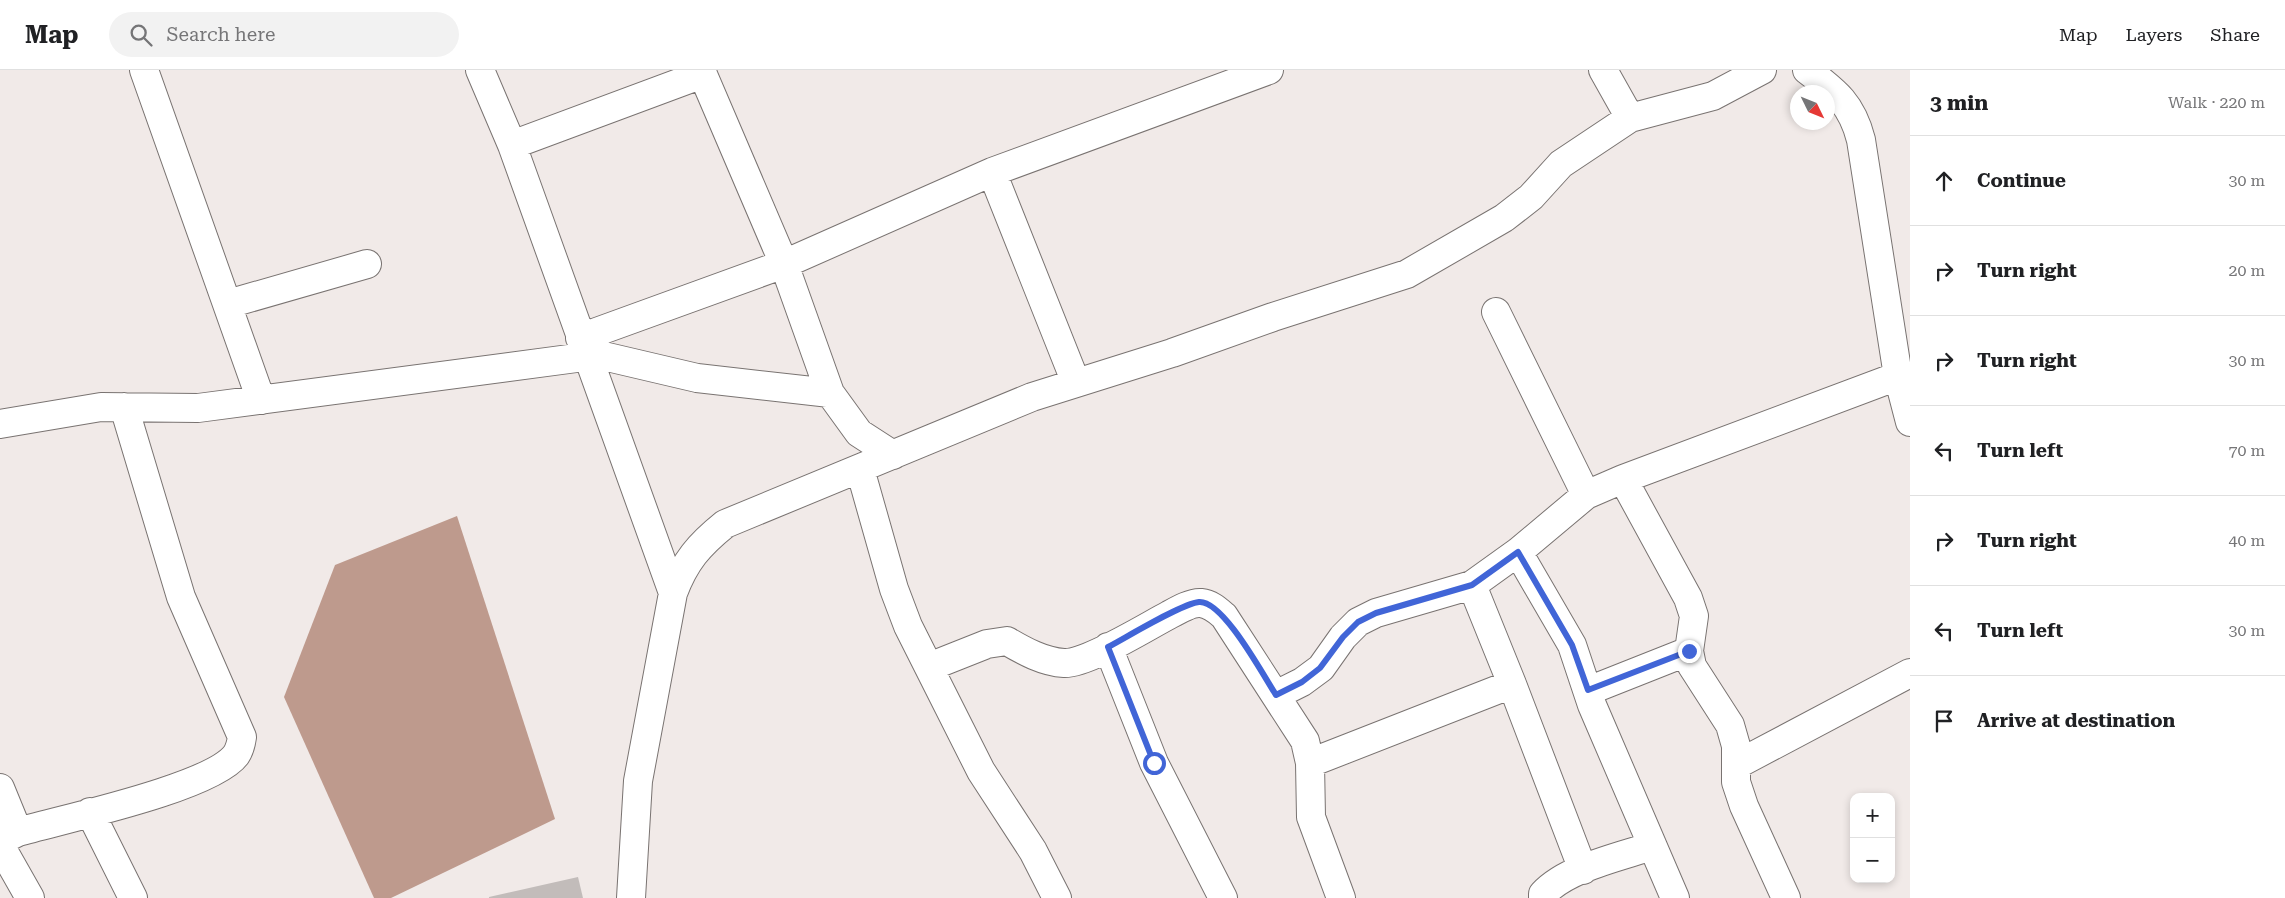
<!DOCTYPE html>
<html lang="en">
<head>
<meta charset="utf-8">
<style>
	body { margin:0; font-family:"Roboto Serif",serif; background:#f2f2f2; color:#202124 }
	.controls { position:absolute; right:15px; bottom:15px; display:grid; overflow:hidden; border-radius:10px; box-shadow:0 2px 8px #0003 }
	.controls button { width:45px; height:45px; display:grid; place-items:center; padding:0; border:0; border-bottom:1px solid #e0e0e0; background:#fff; color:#202124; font:25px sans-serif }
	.compass { position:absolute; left:1790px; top:15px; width:45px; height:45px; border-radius:50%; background:#fff; box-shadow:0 2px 8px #0003; rotate:133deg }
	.stop { position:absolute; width:15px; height:15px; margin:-11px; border:4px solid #4165d7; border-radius:50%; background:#fff }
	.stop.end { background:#4165d7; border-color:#fff; box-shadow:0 1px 5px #0008 }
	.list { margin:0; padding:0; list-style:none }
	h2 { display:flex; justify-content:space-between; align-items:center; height:65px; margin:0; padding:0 20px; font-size:21px }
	h2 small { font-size:16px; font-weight:400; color:#757577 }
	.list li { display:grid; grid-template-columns:32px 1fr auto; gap:15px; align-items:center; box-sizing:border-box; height:90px; padding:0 20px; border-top:1px solid #e0e0e0 }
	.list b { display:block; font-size:19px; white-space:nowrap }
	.list em { font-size:16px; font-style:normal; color:#757577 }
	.icon { flex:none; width:28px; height:28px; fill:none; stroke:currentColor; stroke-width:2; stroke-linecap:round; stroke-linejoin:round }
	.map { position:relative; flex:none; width:1910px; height:828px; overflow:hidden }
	header { display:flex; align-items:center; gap:30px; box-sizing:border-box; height:70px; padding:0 25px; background:#fff; border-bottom:1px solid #e0e0e0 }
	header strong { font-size:24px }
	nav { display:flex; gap:28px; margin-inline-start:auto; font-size:18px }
	.search { width:350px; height:45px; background:#f2f2f2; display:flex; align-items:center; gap:12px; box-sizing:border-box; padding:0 18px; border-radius:28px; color:#757577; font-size:19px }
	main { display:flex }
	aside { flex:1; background:#fff }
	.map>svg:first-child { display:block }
	.water { fill:#be9a8d }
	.building { fill:#c2bcba }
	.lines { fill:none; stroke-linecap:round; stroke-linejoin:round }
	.minor-casing { stroke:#797371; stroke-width:30 }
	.minor { stroke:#fff; stroke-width:28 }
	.route { stroke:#4165d7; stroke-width:6 }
</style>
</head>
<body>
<header>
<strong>Map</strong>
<div class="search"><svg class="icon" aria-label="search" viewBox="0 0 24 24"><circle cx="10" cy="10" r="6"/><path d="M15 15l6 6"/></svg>Search here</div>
<nav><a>Map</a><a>Layers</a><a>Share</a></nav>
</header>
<main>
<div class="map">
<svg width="1910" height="828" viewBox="0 0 1910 828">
	<rect width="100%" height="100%" fill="#f1eae8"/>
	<!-- water -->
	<path class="water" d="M457,446L555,749L391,828H374L284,627L335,495Z"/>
	<!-- building -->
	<path class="building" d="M578,807L583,828H489V827Z"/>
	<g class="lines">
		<!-- minor casing -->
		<g class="minor-casing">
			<path id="minor" d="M144,0L261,330
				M480,0L512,75L673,523
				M701,0L784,194L830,323
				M1603,0L1630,48
				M1807,0C1836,22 1852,34 1861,70L1898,306L1910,352
				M512,75L703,4
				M992,102L1076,313
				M228,234L367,194
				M1496,242L1586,425
				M580,268L784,194L992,102L1269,0
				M0,354L101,337L198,338L599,285L697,308L830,323L859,363L893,385
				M860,399L894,519L908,556L981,701L1033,781L1057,828
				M1623,409L1688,528L1694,546L1689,581L1692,596L1730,655L1736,676V712L1744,736L1786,828
				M1518,482L1572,575L1592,635L1675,828
				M1472,515L1512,614L1583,800
				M1108,577L1154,693L1223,828
				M929,597L987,574L1007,571C1024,581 1044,592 1064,593C1087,594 1146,557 1169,545C1178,540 1192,532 1201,533C1211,534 1217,540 1224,546L1305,671L1310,693L1311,747L1341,828
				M1588,621L1689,581
				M1276,625L1302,612L1321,598L1343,567L1358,552L1376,543L1472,515L1518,482L1586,425L1623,409L1898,306
				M1310,693L1512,614
				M1736,695L1910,603
				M0,718L18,762
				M90,742L133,828
				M0,771L18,762C63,749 211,718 236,685C240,679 241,674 242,667L181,527L124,337
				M0,775L30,828
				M631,828L638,711L673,523C685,491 699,475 725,454L1032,327L1172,283L1273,247L1407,204L1504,148L1531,127L1561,94L1630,48L1713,26L1762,0
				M1543,828V824C1567,798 1619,787 1652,776"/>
		</g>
		<!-- minor -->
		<use href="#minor" class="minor"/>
	</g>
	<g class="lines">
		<!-- route -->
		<path class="route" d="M1154,693L1108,577C1127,567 1181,534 1199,532C1223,530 1263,605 1276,625L1302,612L1320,598L1343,567L1358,552L1376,543L1472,515L1518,482L1572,575L1588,620L1689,581"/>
	</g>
</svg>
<div class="controls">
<button>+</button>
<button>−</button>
</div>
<svg class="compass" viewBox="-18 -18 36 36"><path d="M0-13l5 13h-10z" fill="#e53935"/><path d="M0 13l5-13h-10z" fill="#757577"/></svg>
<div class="stop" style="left:1154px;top:693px"></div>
<div class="stop end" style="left:1689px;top:581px"></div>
</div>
<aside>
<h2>3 min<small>Walk · 220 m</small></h2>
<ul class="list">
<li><svg class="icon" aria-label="ahead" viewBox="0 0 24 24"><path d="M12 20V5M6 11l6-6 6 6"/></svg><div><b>Continue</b></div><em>30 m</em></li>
<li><svg class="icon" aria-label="right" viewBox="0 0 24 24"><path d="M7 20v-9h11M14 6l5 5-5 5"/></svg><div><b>Turn right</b></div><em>20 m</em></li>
<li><svg class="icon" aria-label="right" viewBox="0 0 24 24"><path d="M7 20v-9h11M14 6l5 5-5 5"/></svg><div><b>Turn right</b></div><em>30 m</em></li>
<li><svg class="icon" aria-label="left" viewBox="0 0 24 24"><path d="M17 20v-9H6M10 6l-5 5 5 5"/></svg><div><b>Turn left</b></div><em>70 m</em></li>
<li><svg class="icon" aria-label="right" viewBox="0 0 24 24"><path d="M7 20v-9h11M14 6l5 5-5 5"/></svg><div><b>Turn right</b></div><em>40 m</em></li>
<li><svg class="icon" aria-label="left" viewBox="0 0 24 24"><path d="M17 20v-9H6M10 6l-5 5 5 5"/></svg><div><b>Turn left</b></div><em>30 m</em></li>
<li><svg class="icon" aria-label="arrive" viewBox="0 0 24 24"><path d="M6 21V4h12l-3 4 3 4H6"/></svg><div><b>Arrive at destination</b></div></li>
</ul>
</aside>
</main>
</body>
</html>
